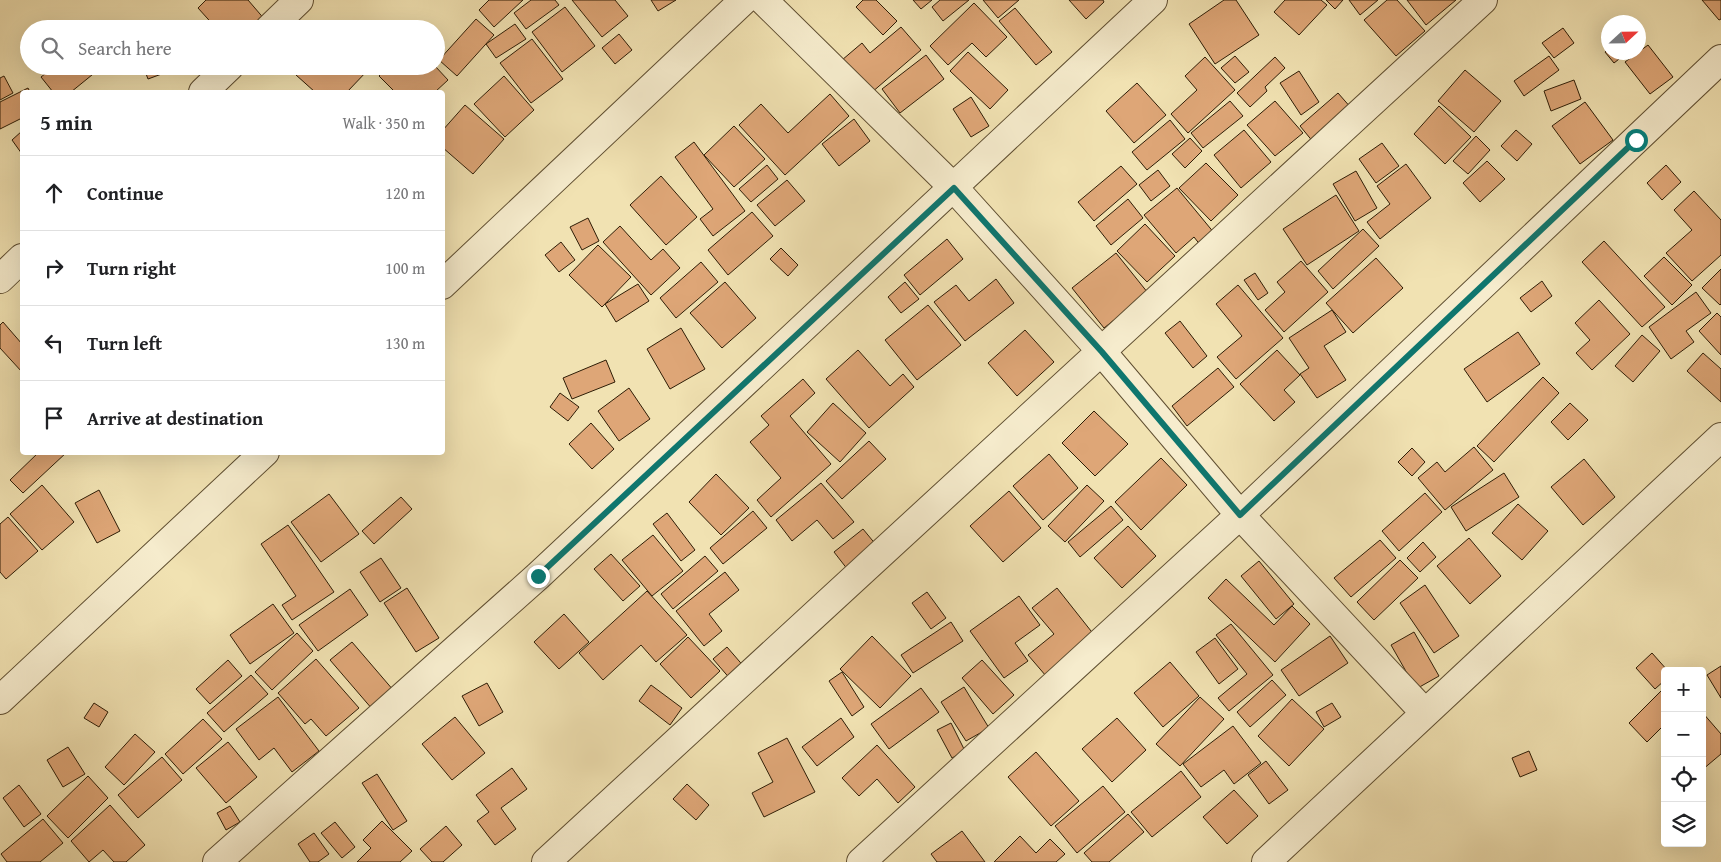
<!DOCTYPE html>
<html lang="en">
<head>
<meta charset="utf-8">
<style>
	body { margin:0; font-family:"Gentium Book Plus",serif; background:#f2f2f2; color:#202124 }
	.controls { position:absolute; right:15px; bottom:15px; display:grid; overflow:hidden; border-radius:5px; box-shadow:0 5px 20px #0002 }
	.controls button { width:45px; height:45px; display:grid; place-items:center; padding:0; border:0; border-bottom:1px solid #e0e0e0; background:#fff; color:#202124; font:25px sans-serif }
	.compass { position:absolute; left:1601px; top:15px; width:45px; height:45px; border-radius:50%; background:#fff; box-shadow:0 5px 20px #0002; rotate:68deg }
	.stop { position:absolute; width:15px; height:15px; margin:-11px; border:4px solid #0f766e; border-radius:50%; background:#fff }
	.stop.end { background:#0f766e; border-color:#fff; box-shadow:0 1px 5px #0008 }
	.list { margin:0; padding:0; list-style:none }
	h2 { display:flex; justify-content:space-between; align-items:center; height:65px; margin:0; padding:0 20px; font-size:21px }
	h2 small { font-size:16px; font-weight:400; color:#757577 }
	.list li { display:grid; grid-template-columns:32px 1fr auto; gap:15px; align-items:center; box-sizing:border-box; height:75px; padding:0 20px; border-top:1px solid #e0e0e0 }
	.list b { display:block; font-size:19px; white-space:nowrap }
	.list em { font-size:16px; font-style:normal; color:#757577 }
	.icon { flex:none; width:28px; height:28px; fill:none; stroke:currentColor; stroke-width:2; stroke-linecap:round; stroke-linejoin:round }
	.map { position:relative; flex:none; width:1721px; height:862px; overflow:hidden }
	.search { position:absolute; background:#fff; box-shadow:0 5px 20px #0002; left:20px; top:20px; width:425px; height:55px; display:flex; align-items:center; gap:12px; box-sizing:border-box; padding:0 18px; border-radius:28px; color:#757577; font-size:19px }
	.panel { position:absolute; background:#fff; box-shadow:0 5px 20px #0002; left:20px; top:90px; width:425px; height:365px; border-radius:5px }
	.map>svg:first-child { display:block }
	.building { fill:#dea677; stroke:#2e1d06 }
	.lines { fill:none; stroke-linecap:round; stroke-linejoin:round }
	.minor-casing { stroke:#5f4e31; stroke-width:30 }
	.minor { stroke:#f6eccd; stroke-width:28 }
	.route { stroke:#0f766e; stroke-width:6 }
</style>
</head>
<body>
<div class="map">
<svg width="1721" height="862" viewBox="0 0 1721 862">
	<rect width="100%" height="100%" fill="#f1e2b2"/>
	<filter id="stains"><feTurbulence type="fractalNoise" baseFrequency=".004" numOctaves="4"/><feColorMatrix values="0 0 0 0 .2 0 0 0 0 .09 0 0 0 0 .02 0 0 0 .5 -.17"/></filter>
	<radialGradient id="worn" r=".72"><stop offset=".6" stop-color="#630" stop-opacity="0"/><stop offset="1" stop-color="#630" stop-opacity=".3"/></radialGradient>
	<!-- building -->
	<path class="building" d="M206,0H248L266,21L257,29H217L198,8Z
		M489,0H523L494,27L479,10Z
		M531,0H555L559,5L526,29L514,13Z
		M572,0H615L628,16L602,37Z
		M651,0H676L658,11Z
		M863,0H876L897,21L883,35L856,7Z
		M913,0H932L921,9Z
		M940,0H969L943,21L932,7Z
		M983,0H1019L998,18Z
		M1069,0H1103L1104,2L1086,19Z
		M1224,0H1236L1259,35L1215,64L1189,24Z
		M1285,0H1321L1327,5L1299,35L1274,12Z
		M1326,0H1343L1335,9Z
		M1349,0H1378L1360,15Z
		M1387,0H1397L1425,31L1396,56L1364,20Z
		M1407,0H1456L1426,25Z
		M1702,0H1721V19L1719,20Z
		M974,3L1007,37L986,57L972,43L948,65L930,46Z
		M565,7L595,46L562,72L532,32Z
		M1015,8L1052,52L1036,65L999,21Z
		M476,19L494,35L457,76L439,60Z
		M515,24L526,39L496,58L486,44Z
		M901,27L921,50L871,93L842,60L862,43L870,53Z
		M1563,28L1574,43L1554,58L1542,43Z
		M619,34L632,50L615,64L602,48Z
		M532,39L563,79L531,103L500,63Z
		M1648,45L1673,77L1650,94L1625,62Z
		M1608,49V52H1628L1614,63L1605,52Z
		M968,52L1008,90L990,109L950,71Z
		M926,55L944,79L900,113L882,89Z
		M1235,56L1249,72L1235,83L1221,68Z
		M1549,56L1559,70L1524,96L1514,81Z
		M1205,57L1235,90L1188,133L1171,114L1197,90L1185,76Z
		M1275,57L1285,68L1265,87L1267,91L1250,107L1237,93Z
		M55,66H103L71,92H53L41,77Z
		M143,66H165L167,72L148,79Z
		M304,66H364L368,70L347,92H315L296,75Z
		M389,66H435L448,80L435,92H395L379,76Z
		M1465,70L1501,101L1474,132L1438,101Z
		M1299,71L1319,102L1301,115L1280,83Z
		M4,76L13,93L0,100V78Z
		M504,76L534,110L505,137L474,104Z
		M1574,80L1581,99L1551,111L1544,91Z
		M1137,83L1166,115L1134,143L1106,111Z
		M28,88L30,92H22V118L0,129V102Z
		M1338,93L1352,109L1314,143L1300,126Z
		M830,94L849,116L785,175L739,125L761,104L788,133Z
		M971,97L989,126L971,137L953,109Z
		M1230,101L1243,116L1203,148L1191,133Z
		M1275,101L1303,133L1275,156L1247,125Z
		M1585,102L1613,140L1580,164L1552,126Z
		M465,105L504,139L473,174L442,147V131Z
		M1439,106L1471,137L1445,164L1414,134Z
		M854,119L870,141L839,166L822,144Z
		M1170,120L1185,139L1147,170L1132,152Z
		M734,126L765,159L734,187L704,155Z
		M1244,130L1271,162L1241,188L1214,155Z
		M1516,130L1532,144L1517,161L1501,146Z
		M22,131V154L12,140Z
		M1476,136L1490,150L1468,174L1453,161Z
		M1190,138L1202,151L1185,168L1172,154Z
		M694,142L745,211L713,236L700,219L713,209L675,157Z
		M1382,143L1399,166L1376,183L1359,159Z
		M1487,161L1505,179L1480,202L1463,183Z
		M1206,163L1238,195L1211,221L1179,188Z
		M1406,164L1431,198L1380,239L1367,222L1390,204L1377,186Z
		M767,165L778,179L751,202L739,189Z
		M1666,165L1681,182L1662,200L1647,183Z
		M1121,166L1137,184L1094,221L1078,202Z
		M1158,170L1170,186L1151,201L1139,185Z
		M1356,171L1377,208L1355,221L1333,184Z
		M661,176L697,217L666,245L630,205Z
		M787,180L805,201L775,226L757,205Z
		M1177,188L1215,234L1201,246L1194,237L1176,253L1144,215Z
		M1694,191L1721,220V255L1692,281L1666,253L1692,230L1674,210Z
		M1336,195L1359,231L1307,265L1283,229Z
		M1128,199L1143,218L1111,245L1096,226Z
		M752,212L773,236L728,275L708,250Z
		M588,218L599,241L582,250L570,227Z
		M1145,224L1175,256L1147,282L1117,251Z
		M620,226L651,260L663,249L680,268L651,295L603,242Z
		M1363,229L1379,246L1333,289L1318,271Z
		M947,239L963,259L920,295L904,275Z
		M1604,241L1665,307L1642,327L1582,262Z
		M561,242L575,260L559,272L545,255Z
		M598,245L631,277L602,307L569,275Z
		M781,248L798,265L788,276L770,259Z
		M1116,253L1148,293L1104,328L1072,288Z
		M1664,257L1692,285L1672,305L1644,276Z
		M1376,258L1403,288L1353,333L1326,303Z
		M1301,261L1328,292L1284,332L1265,310L1285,292L1277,282Z
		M701,262L718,282L676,318L660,298Z
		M1721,269V304L1720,305L1702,288Z
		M1255,273L1268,293L1258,300L1244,280Z
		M996,279L1014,303L965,341L934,302L956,285L969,301Z
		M1542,281L1552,296L1531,312L1520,298Z
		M725,282L756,318L722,348L690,313Z
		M905,282L919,299L901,313L888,297Z
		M638,284L649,301L616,322L605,304Z
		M1238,285L1283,338L1236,379L1217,357L1242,336L1216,304Z
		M1696,292L1711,313L1686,331L1694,342L1671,359L1649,327Z
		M1599,300L1630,334L1592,370L1576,353L1590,340L1575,323Z
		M928,305L961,345L917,380L885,340Z
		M1332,310L1346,332L1324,346L1346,380L1317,398L1300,374L1309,368L1289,338Z
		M1717,313L1721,317V355L1699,331Z
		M1180,321L1207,356L1193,368L1165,333Z
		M3,322L22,344V372L0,348V325Z
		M681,328L705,369L670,389L647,349Z
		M1025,330L1054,362L1017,396L988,363Z
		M1518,332L1540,364L1487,402L1464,369Z
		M1642,335L1660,351L1633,382L1615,366Z
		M858,350L890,386L903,374L914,387L869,428L826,379Z
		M1277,350L1300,375L1284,390L1295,402L1274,421L1240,384Z
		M1703,353L1721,369V402L1687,371Z
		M606,360L615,382L572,399L563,378Z
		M1218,368L1234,387L1187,426L1172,406Z
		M1543,377L1559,393L1494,462L1477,446Z
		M803,379L815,393L790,416L831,464L771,517L757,500L781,478L750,442L769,425L761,416Z
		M629,388L650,419L619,441L598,411Z
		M560,393L579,407L568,421L550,407Z
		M833,403L866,433L840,462L807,432Z
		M1570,403L1588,420L1568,440L1551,422Z
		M1094,411L1128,444L1095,476L1062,443Z
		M591,423L614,449L592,469L569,444Z
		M869,441L886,459L842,499L826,481Z
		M1474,447L1493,470L1445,510L1418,478L1437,462L1445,472Z
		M1412,448L1425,462L1412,476L1398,462Z
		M39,452H67L23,493L10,480Z
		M1049,454L1078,488L1043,520L1013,486Z
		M1161,458L1187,485L1141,530L1115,502Z
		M1584,459L1615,497L1583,525L1551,487Z
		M1504,473L1519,497L1466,531L1451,507Z
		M716,474L749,508L721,535L689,502Z
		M821,483L854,522L833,539L817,520L792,541L776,520Z
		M42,485L74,522L42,550L10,514Z
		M1087,485L1104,501L1065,542L1048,526Z
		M99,490L120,531L97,543L75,503Z
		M1009,491L1041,528L1003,562L970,526Z
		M1425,493L1442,512L1399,551L1382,531Z
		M329,494L359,534L321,562L291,522Z
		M401,497L412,509L374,544L362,531Z
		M1518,504L1548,531L1522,560L1492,533Z
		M1111,506L1123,520L1080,557L1068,542Z
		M753,511L767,528L723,564L710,548Z
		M667,513L695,550L681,561L653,524Z
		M8,517L38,551L6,579L0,572V524Z
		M288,525L334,592L292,620L282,605L296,596L261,544Z
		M1128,526L1156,556L1122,588L1094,558Z
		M863,529L877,546L848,570L834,552Z
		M653,535L683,571L652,596L622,560Z
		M1469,538L1501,576L1470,604L1437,566Z
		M1380,540L1396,558L1351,597L1334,578Z
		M1423,542L1436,557L1420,572L1407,558Z
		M611,554L640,586L623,601L594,569Z
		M705,556L718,571L673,609L661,594Z
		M381,558L401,588L380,602L360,572Z
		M1400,560L1418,578L1374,620L1357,602Z
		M1259,561L1294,604L1276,619L1241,576Z
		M725,572L739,590L709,614L722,631L704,646L676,611Z
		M1226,579L1274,625L1292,606L1310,624L1275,662L1208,598Z
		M1425,585L1459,636L1434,653L1400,603Z
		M407,588L439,638L416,652L384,603Z
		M1057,588L1095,636L1046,676L1028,655L1054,634L1032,608Z
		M350,589L368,615L318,651L299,625Z
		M647,591L687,635L656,662L641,645L603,680L579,653Z
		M927,592L946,618L931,629L912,603Z
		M1019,596L1040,625L1015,643L1028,661L1004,678L970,631Z
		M273,604L294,633L250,664L230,635Z
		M564,614L589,642L559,669L534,642Z
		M951,622L963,641L913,673L901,655Z
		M1231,624L1273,675L1229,711L1218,698L1247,674L1216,635Z
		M1414,632L1439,676L1416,689L1391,645Z
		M297,633L313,651L272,690L255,672Z
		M872,636L911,676L880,708L840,669Z
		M1330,636L1348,663L1299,696L1281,670Z
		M688,637L720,671L691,698L660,664Z
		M1215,638L1238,669L1219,684L1196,652Z
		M352,642L394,691L373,710L330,660Z
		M727,647L746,669L732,681L713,659Z
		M1652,653L1668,671H1665V680L1655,689L1636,668Z
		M316,659L359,708L326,736L311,719L305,724L278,693Z
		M228,660L242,676L210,704L196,689Z
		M982,660L1014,695L993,714L962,678Z
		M1170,662L1199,696L1163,727L1134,693Z
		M1721,666V698L1707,675Z
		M842,672L864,707L852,716L829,681Z
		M251,675L268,694L224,732L207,713Z
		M1272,680L1286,695L1250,727L1237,712Z
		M487,683L503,712L479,726L462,696Z
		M651,685L682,708L670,725L639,701Z
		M964,687L989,728L966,741L941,702Z
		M1665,687V724L1647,742L1629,723Z
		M921,688L939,712L889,749L871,724Z
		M278,697L319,751L292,772L274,748L259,760L236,729Z
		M1200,697L1224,719L1180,766L1156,744Z
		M1292,699L1324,729L1289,766L1258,736Z
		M94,703L108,712L99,727L84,718Z
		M1332,703L1341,717L1324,727L1316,712Z
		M1702,712L1721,734V754L1702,770Z
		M455,717L485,753L452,780L422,744Z
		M841,718L854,737L817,766L802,747Z
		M1117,718L1146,750L1112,782L1082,749Z
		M203,719L222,739L183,774L165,754Z
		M951,723L965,751L952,758L937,730Z
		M1233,726L1261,763L1234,784L1224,770L1201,787L1183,764Z
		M135,734L155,752L124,785L105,767Z
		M787,738L815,792L764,817L752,793L773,782L758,753Z
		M228,742L257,777L226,803L196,768Z
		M877,745L915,787L898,803L877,779L859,796L842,778Z
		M68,747L85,774L63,787L47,760Z
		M1529,751L1537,770L1520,777L1512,758Z
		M1036,752L1079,801L1051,826L1008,777Z
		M162,757L182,780L138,818L118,795Z
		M1266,761L1288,790L1269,804L1248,775Z
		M512,768L527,789L501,808L516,829L495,845L477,821L489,812L476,795Z
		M1181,771L1201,797L1152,837L1131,812Z
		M377,774L407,821L393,830L362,783Z
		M88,776L108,798L68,838L47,816Z
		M687,784L709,805L696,820L673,799Z
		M19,785L41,814L24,827L3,798Z
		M1103,786L1125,812L1077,853L1055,826Z
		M1234,790L1258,816L1227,844L1203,817Z
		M110,805L145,845L126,862H114L103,850L89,862L71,841Z
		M230,806L240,822L226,830L217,813Z
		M1128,814L1144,832L1109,862H1092L1084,853Z
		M43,819L63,843L40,862H7L1,854Z
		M382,821L412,851L400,862H357L371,848L363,840Z
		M335,822L355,847L342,858L321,833Z
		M446,826L462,845L443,862H432L420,849Z
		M962,831L985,862H937L931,854Z
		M314,833L329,854L318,862H310L298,844Z
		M1020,836L1036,853L1050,839L1065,854L1056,862H994Z"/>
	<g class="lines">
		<!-- minor casing -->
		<g class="minor-casing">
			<path id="minor" d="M763,0L954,188L1102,352L1240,515L1425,713
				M269,29L299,0
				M203,92L230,66
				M0,279L22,258
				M442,285L744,0
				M0,700L265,452
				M217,862L538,576L1153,0
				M546,862L1483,0
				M861,862L1240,515L1721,59
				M1266,862L1721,437"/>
		</g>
		<!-- minor -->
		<use href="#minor" class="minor"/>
	</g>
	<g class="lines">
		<!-- route -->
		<path class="route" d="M538,576L954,188L1102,352L1240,515L1636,140"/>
	</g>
	<rect width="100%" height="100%" filter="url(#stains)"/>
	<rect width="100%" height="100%" fill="url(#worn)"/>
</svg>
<div class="controls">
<button>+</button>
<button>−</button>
<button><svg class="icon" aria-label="locate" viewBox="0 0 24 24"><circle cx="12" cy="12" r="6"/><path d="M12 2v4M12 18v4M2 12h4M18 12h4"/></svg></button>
<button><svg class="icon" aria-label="layers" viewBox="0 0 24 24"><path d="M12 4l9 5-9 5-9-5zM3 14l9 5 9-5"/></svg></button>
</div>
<svg class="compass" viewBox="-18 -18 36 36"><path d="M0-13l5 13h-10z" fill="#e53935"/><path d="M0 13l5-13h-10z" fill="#757577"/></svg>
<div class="stop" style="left:1636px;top:140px"></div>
<div class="stop end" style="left:538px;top:576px"></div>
<div class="search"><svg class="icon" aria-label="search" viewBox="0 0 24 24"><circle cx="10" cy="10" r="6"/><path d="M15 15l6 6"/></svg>Search here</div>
<section class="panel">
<h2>5 min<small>Walk · 350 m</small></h2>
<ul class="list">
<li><svg class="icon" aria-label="ahead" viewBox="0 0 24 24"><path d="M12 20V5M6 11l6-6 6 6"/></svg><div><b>Continue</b></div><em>120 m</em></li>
<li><svg class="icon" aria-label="right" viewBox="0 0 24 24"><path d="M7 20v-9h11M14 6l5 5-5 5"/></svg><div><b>Turn right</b></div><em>100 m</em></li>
<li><svg class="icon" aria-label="left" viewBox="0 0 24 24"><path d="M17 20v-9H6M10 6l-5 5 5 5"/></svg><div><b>Turn left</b></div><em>130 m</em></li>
<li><svg class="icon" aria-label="arrive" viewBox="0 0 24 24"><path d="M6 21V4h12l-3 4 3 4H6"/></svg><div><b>Arrive at destination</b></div></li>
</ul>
</section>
</div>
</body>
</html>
